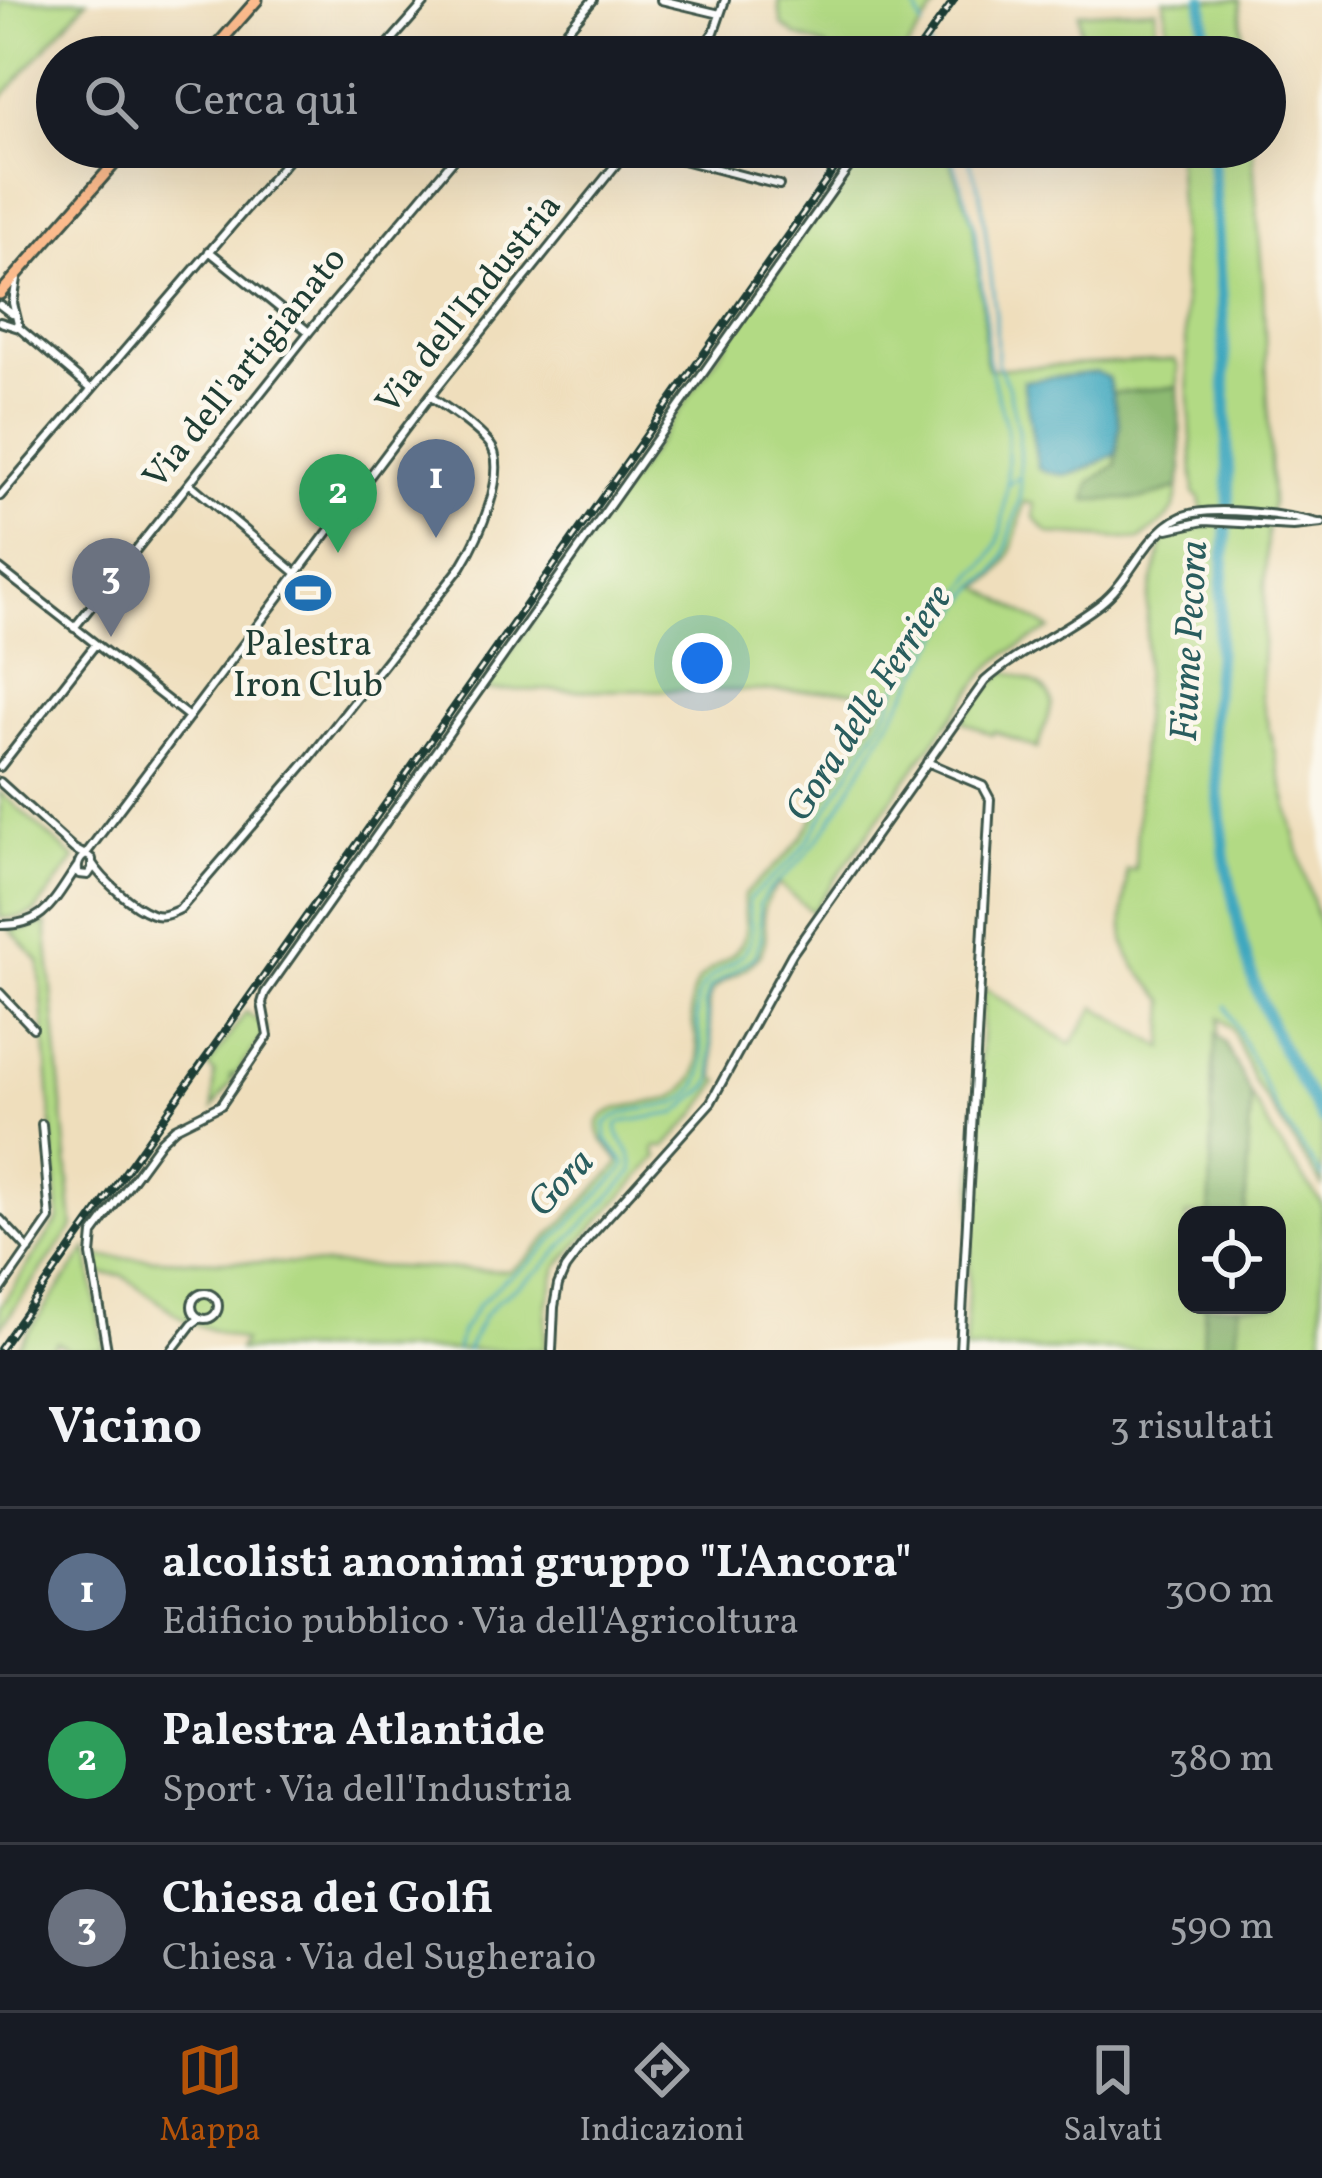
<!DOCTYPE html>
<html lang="it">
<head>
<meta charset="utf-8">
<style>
	body { margin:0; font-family:Vollkorn,serif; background:#20242c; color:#f1f3f6 }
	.controls { position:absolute; right:36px; bottom:36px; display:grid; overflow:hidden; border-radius:24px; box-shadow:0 12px 48px #0002 }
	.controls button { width:108px; height:108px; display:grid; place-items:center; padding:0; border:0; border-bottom:3px solid #363941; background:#171b24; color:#f1f3f6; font:60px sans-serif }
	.you { position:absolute; left:702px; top:663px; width:42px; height:42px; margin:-30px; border:9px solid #fff; border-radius:50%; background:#1a73e8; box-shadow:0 0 0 18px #1a73e833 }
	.badge { display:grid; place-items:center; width:78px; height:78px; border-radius:50%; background:#b45309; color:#fff; font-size:39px; font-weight:700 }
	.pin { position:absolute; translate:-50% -99px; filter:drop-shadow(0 3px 6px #0008) }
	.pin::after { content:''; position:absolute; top:63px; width:42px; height:36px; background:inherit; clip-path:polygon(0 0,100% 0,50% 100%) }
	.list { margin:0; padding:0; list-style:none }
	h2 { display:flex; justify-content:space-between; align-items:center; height:156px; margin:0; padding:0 48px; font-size:51px }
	h2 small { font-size:39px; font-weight:400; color:#9ea1a6 }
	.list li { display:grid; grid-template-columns:78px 1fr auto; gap:36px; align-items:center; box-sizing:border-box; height:168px; padding:0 48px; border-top:3px solid #363941 }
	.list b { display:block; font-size:45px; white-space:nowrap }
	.list p { margin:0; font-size:39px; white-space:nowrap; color:#9ea1a6 }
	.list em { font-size:39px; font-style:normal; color:#9ea1a6 }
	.icon { flex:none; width:66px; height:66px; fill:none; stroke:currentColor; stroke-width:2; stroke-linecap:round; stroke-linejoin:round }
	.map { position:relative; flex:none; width:1322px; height:1350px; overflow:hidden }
	.search { position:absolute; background:#171b24; box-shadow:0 12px 48px #0002; left:36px; right:36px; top:36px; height:132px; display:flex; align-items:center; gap:30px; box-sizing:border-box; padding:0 42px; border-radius:66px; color:#9ea1a6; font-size:45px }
	.sheet { height:660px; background:#171b24 }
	nav { display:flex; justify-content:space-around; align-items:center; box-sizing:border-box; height:168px; border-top:3px solid #363941; background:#171b24; font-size:33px; color:#9ea1a6 }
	nav a { display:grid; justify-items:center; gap:6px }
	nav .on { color:#b45309 }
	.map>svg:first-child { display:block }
	.green { fill:#b2da84; stroke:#688c5c; stroke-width:3 }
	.forest { fill:#8dba72; stroke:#567c53; stroke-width:3 }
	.water { fill:#3fa8bf; stroke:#2f727a; stroke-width:3 }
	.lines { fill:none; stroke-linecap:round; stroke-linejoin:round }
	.stream { stroke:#3fa8bf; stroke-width:3 }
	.river { stroke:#3fa8bf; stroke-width:12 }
	.minor-casing { stroke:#3e5548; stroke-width:12 }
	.major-casing { stroke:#3e5548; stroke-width:15 }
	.minor { stroke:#fff; stroke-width:6 }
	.major { stroke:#fbbb8d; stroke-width:9 }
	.rail-casing { stroke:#1f3d34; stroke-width:8 }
	.rail { stroke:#fbf7ec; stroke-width:3; stroke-dasharray:9; stroke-linecap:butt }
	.labels { text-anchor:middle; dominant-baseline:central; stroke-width:9; stroke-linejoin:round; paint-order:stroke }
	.street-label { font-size:36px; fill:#1f3d34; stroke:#fbf7ec }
	.poi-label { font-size:36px; fill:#1f3d34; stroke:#fbf7ec }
	.water-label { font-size:39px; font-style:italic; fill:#295d5e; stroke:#fbf7ec }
</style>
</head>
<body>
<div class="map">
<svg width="1322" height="1350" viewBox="0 0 1322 1350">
	<rect width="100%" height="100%" fill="#fbf7ec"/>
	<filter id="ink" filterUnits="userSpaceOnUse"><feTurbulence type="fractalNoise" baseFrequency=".00833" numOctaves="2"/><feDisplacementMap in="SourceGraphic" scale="24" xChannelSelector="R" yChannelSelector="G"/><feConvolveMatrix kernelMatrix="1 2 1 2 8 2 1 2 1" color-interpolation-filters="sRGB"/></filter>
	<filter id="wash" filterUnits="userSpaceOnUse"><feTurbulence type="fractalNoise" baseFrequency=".004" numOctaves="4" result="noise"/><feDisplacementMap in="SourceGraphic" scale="48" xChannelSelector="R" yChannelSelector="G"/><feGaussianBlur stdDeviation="2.7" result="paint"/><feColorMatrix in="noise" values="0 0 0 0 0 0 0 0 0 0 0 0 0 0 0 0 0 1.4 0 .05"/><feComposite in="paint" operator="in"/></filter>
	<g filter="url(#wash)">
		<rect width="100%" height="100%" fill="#efdebc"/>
		<!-- green -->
		<path class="green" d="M0,0H87L0,100Z
			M778,0H941L901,57H823L827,47L797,36L782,25Z
			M1164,0H1240L1244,57H1170Z
			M1155,9L1157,57H1082L1079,13Z
			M864,147H945L973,222L984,320L985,360L988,369L1175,360L1178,367V387L1112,393L1108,378L1038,468C1071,484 1086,468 1116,454V465L1142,499L1178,488C1177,519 1161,521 1140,540L1052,534L1046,531L1034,517V504L1024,502C1017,534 1012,571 980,587L1050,629L1006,654L988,669L920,760L812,912L779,884C747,918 776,922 761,952C750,973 720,977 711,994C703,1009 717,1056 715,1078L720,1081L697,1113L666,1147H656L655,1153L658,1157L557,1267L547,1305L544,1350H238L243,1341L186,1321L122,1275L99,1274L97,1257L509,1271L527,1259L618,1166L619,1161C613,1150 593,1136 599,1122C607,1103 651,1105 668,1099C677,1097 684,1090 690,1083C710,1061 688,1027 691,1002C695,964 731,968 743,940C749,927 742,909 744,895L788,854L802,837L890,691L484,690Z
			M1176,147H1252L1263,285L1272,504L1267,533L1261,696L1304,873L1322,933V1185L1254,1081L1232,1029L1220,1018L1211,1080L1213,1158L1209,1215H1187V1305H1205L1203,1350H965L984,988L1071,1044L1096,1007L1164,1048L1166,1001C1152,985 1132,968 1126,947C1119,924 1126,894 1127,870H1135L1148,600L1164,539L1194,526H1206L1200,498L1194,493Z
			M1006,671C1023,679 1050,683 1052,704L1037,749L994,731L992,735L962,721L979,697Z
			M0,792L75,859L35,912L21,917L0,918Z
			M46,923L73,1227L0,1328V1307L59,1219L39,961L9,929H26Z
			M246,1012L266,1027L263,1036L234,1077L233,1074L230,1075L231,1083L213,1108L214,1072L208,1067Z
			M1251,1095L1275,1138L1322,1204V1350H1236L1239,1305H1277V1215H1245Z
			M87,1249L104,1350H69L57,1342L51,1350H15Z"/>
		<!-- forest -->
		<path class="forest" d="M1178,387L1182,470L1178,488L1142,499L1086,500L1090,482L1116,465L1119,424L1112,393Z
			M1216,1034L1225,1043L1251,1095L1245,1215H1209C1213,1155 1210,1094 1216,1034Z
			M1205,1305H1239L1236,1350H1203Z"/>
		<!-- water -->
		<path class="water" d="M1096,372L1108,378L1119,424L1116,454C1085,468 1071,484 1038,468L1023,381Z"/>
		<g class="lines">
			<!-- stream -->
			<path class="stream" d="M913,0L923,27
				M928,44L933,57
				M949,147L974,225L986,322L987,357L1007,429V485
				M1226,1006L1275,1107L1322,1177
				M457,1350L461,1332L478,1305L503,1281L530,1263L623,1170L625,1164L606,1139L605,1125C627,1101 666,1116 690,1094C720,1065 689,1031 698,997C706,970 738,968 749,944C755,931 747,914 749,899L794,858L807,842L889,708L900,682L976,573C1005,548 1002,521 1007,485L1017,478
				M467,1350L483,1317L498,1300L541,1269L633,1172C635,1148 618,1145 617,1126L621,1122L677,1113L710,1085L713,1078L711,1045L705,1005L710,988L754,957L761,938L759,904L766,893L801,860L827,827L940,637L976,587L995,572L1004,557L1020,498L1019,435L1008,386L997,362L996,316L981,195L965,147"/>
			<!-- river -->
			<path class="river" d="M1203,0L1206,57
				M1212,147L1223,316L1229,495L1212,728L1225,858L1243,946L1255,985L1277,1039L1322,1119"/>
		</g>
	</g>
	<g filter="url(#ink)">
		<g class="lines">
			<!-- minor casing -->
			<g class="minor-casing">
				<path id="minor" d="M661,0L720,14
					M377,57L427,0
					M544,57L593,0
					M696,57L714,32L725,0
					M633,147L779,185
					M209,251L309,332
					M17,279L13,303L19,328
					M0,305L12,314
					M0,322L19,328L91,389
					M189,483L296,573
					M0,496L299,147
					M1168,529L1204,521L1293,526L1322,523
					M0,569L189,717
					M74,628L309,332L464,147
					M927,762L983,786L990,799L960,1350
					M0,767L95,645
					M0,782L74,849L85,855L430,396L630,147
					M87,855L92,859V869L88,875L79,874C76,867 79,857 87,855Z
					M92,863C103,880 132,907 152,914C162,918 171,913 180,909L308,760L461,567C477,541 511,469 489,443C474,425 449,410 430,396
					M0,925C45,926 54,900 77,867
					M0,993L33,1028
					M0,1219L29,1250
					M0,1291L50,1219L42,1124
					M192 1306a13 13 0 1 1 26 0a13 13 0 1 1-26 0Z
					M107,1350L91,1255L93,1234L161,1141L175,1128L221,1105L268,1036L262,1003L265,993L863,147
					M172,1350L192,1324L200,1318
					M552,1350L554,1307L558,1285L565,1269L586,1241L711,1102L792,954L985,681C1020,650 1064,632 1100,604C1123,586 1134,561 1152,540C1161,531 1169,522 1181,517C1210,504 1286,515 1318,523"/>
			</g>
			<!-- major casing -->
			<g class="major-casing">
				<path id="major" d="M207,57L257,0
					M0,294L129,147"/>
			</g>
			<!-- minor -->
			<use href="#minor" class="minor"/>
			<!-- major -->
			<use href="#major" class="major"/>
			<!-- rail casing -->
			<g class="rail-casing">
				<path id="rail" d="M913,57L954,0
					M0,1349L850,147"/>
			</g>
			<!-- rail -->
			<use href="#rail" class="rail"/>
		</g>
	</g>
	<!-- icons -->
	<defs>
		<g id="stadium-bare" transform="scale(3.6)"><path d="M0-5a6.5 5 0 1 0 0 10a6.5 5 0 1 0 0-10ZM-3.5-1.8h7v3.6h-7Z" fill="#1f6fb2" stroke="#fbf7ec" stroke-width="2.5" paint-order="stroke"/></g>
	</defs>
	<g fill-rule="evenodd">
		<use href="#stadium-bare" x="308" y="593"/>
	</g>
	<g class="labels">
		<!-- street labels -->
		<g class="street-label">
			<text transform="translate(470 305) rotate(-51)">Via dell'Industria</text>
			<text transform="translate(246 369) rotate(-51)">Via dell'artigianato</text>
		</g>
		<!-- poi labels -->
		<g class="poi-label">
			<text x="308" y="646">Palestra<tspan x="308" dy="41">Iron Club</tspan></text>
		</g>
		<!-- water labels -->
		<g class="water-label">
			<text transform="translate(1191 641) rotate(-87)">Fiume Pecora</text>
			<text transform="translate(870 704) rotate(-57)">Gora delle Ferriere</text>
			<text transform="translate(562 1184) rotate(-47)">Gora</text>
		</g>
	</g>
</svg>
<div class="controls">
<button><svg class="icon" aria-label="locate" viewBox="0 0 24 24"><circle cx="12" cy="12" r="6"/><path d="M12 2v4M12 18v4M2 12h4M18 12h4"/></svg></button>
</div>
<div class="you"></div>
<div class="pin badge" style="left:436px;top:538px;background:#5c6f8a">1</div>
<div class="pin badge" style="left:338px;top:553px;background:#2e9e5b">2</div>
<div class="pin badge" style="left:111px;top:637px;background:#6b7280">3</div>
<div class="search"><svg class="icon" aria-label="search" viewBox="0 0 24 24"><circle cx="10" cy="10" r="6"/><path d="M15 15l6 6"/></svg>Cerca qui</div>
</div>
<section class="sheet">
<h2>Vicino<small>3 risultati</small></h2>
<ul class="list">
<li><span class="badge" style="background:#5c6f8a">1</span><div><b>alcolisti anonimi gruppo &quot;L'Ancora&quot;</b><p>Edificio pubblico · Via dell'Agricoltura</p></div><em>300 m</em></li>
<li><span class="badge" style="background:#2e9e5b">2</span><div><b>Palestra Atlantide</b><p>Sport · Via dell'Industria</p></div><em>380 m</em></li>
<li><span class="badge" style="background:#6b7280">3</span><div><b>Chiesa dei Golfi</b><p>Chiesa · Via del Sugheraio</p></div><em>590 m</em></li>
</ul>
</section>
<nav>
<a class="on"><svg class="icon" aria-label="map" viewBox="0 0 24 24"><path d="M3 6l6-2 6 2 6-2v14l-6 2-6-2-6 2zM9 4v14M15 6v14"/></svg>Mappa</a>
<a><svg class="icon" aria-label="directions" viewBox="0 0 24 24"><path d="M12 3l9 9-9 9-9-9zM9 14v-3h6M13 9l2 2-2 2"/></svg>Indicazioni</a>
<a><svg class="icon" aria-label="saved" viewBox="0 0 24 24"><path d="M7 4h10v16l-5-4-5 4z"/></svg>Salvati</a>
</nav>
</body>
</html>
